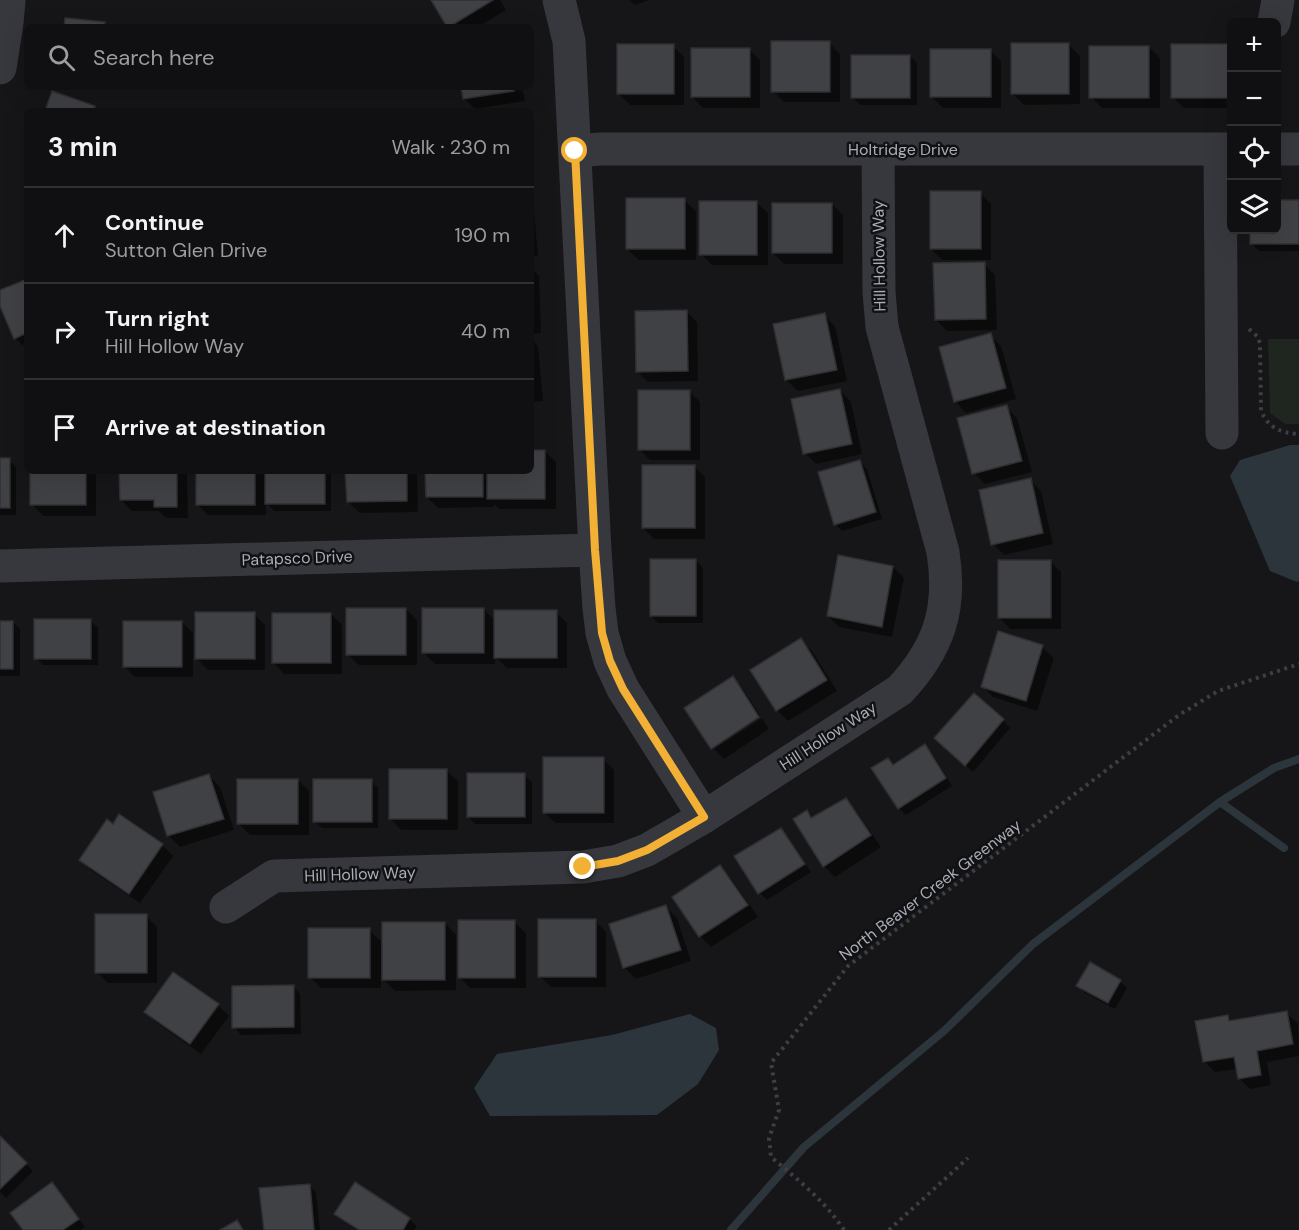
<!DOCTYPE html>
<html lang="en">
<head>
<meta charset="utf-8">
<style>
	body { margin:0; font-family:"DM Sans",sans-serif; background:#19191b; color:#f1f3f6 }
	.controls { position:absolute; right:18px; top:18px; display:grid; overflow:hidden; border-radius:9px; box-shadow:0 6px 24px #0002 }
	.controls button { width:54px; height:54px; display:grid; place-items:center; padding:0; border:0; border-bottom:2px solid #303032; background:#101012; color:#f1f3f6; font:30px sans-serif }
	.stop { position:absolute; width:18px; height:18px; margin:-14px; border:4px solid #f2b134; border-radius:50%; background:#fff }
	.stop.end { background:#f2b134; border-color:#fff; box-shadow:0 2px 6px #0008 }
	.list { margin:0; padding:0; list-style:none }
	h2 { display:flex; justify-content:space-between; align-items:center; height:78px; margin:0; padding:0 24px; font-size:26px }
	h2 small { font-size:20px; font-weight:400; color:#9c9d9f }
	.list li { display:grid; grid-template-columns:39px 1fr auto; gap:18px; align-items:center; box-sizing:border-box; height:96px; padding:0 24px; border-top:2px solid #303032 }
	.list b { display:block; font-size:22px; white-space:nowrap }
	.list p { margin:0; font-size:20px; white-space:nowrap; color:#9c9d9f }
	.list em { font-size:20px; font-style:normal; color:#9c9d9f }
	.icon { flex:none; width:33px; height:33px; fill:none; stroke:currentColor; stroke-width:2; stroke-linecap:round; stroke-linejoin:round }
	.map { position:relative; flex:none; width:1299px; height:1230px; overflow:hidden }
	.search { position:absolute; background:#101012; box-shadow:0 6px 24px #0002; left:24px; top:24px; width:510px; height:66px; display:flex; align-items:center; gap:15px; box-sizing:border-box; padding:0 21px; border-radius:9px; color:#9c9d9f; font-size:22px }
	.panel { position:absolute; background:#101012; box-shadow:0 6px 24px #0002; left:24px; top:108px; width:510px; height:366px; border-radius:9px }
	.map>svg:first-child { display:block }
	.green { fill:#1e261f }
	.water { fill:#2c353c }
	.shadow { fill:#0007 }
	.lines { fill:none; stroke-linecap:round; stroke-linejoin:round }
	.stream { stroke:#2c353c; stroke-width:8 }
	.building { fill:#404145; stroke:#303034; stroke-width:1.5 }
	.path { stroke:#3d3f44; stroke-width:4; stroke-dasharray:3 4.5; stroke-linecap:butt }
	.minor { stroke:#37383d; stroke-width:33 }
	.route { stroke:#f2b134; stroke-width:8 }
	.labels { text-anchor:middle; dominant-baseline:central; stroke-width:5; stroke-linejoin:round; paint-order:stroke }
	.street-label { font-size:16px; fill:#a8adb8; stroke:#111113 }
</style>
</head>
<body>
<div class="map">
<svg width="1299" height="1230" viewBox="0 0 1299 1230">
	<rect width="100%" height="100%" fill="#161618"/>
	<!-- green -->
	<path class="green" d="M1268,339H1299V424H1285L1270,413Z"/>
	<!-- water -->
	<path class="water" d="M1290,445H1299V581L1297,582L1270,571L1230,476L1240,460Z
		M690,1014L716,1028L719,1050L698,1084L657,1115L490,1116L474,1088L497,1054L612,1035Z"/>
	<!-- shadow -->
	<path class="shadow" d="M432,0H500L506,10L478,27H449Z
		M630,0H649L635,5Z
		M829,43L840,54V102H784L773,91Z
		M1069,45L1080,56V104L1024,105L1013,94Z
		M673,46L684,57V105H630L619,94Z
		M1229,46L1232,48V108H1184L1173,97Z
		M1149,47L1160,58V108H1102L1091,97Z
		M749,49L760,60V108H703L692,97Z
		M990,50L1001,61V108H943L932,97Z
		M910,56L917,63V105H860L852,97Z
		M462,87H522L525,101L475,109L464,98Z
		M980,193L991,204V260H942L931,249Z
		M531,198L533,200L538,256H531Z
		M684,200L696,211V260H639L627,249Z
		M756,202L768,213V265H712L701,254Z
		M1299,202V251H1259L1252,244V230H1276Z
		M832,204L843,215V264H784L773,253Z
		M984,264L995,275L997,330L947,331L936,320Z
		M531,268L539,276L541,333L531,334Z
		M27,280V343L22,345L15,338L0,302V291Z
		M686,311L697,322L698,381L648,382L637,371Z
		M824,315L835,326L847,381L798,391L786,380Z
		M990,335L1001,346L1016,399L966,413L955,401Z
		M531,339L538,346L543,401L531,402Z
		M840,390L851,402L862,454L816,464L805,453Z
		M689,391L700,402V460H650L639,449Z
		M1006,407L1017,418L1032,472L985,484L974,473Z
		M531,451H545L556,462V509H500L494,504V507L438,508L427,497V471H531Z
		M0,460H9L16,467V515H0Z
		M860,462L867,469L882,519L842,531L835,524Z
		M694,466L705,477V539H654L643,528Z
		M32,471H96V516H43L32,504Z
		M120,471H187L188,518H166L159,511H132L121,500Z
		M197,471H331V511H274L266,502V515H208L197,504Z
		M347,471H417L418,512L360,513L348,502Z
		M1030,480L1041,491L1053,544L1004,555L993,544Z
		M695,560L703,568V623H658L651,616Z
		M1050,561L1061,572V629H1010L999,617Z
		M893,567L904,578L892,637L839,627L828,616Z
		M406,609L417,620V665H359L347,654Z
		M484,609L495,621L556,612L567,623V668H507L495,657V664H435L424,653Z
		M254,614L265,625V670H208L197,659Z
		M331,614L342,625V674H284L273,662Z
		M90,620L98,628V665H43L36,658Z
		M0,622H13L20,629V676H0Z
		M182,622L193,633V677H135L124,666Z
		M801,640L812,651L837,691L788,721L777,710Z
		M1042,647L1054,658L1037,711L993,697L982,686Z
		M732,678L743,689L760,715L713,746V748L687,708Z
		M762,718L769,729L724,759L714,749Z
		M1003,720L1010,728L973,772L943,745Z
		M925,746L932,753L952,786L906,815L899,808L894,766Z
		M603,759L614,770V823H555L544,812Z
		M446,770L458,781V830H401L390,818Z
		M524,775L532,782V824H475L468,817Z
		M209,776L220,787L234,830L180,847L169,836L155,793Z
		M298,780L309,791V835H250L239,824Z
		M371,781L378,788V828H322L315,821Z
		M845,800L856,811L881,847L835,877L824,866L807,812L813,818Z
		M781,829L788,837L811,872L767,900L760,893Z
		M162,845L173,856L140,903L92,871L81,860Z
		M720,867L731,878L758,917L711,947L700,936Z
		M666,907L677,918L691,961L636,979L625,968L611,924Z
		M146,916L157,927V983H108L97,972Z
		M595,921L606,932V987H551L540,976Z
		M514,922L526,933V988H470L459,977Z
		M445,923L456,935V990L395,991L384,980Z
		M369,930L381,941V988H321L310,977Z
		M1120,981L1127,988L1115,1009L1085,993L1078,986Z
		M293,987L300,994L301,1034L241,1035L234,1027Z
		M218,1005L229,1016L201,1054L157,1023L146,1012Z
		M1287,1013L1298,1024L1299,1056L1267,1062L1271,1085L1250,1089L1239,1078L1238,1069L1215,1072L1204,1061L1227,1017L1232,1022Z
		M0,1138L33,1171L6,1198L0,1192Z
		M356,1184L409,1219L417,1226L414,1230H357L343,1221L336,1214Z
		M309,1185L316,1192L320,1230H265Z
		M59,1191L85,1227L80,1230H24Z"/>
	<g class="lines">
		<!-- stream -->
		<path class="stream" d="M1220,802L1284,848
			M731,1230L804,1147L944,1031L1033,944L1220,802L1274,768L1299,759"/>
	</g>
	<!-- building -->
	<path class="building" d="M431,0H493L449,27H447Z
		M65,18L105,22L104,27H64Z
		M771,41H830V92H771Z
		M1011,43H1069V94H1011Z
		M617,44H674V94H617Z
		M1171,44H1230V98H1171Z
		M1089,46H1149V98H1089Z
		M691,48H750V97H691Z
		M930,49H991V97H930Z
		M851,55H910V98H851Z
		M461,87H514V91L463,99Z
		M52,91L95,106L94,111H45Z
		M930,191H981V249H930Z
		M626,198H685V249H626Z
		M1276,200H1299V244H1250V230H1276Z
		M699,201H757V255H699Z
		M772,203H832V253H772Z
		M985,262L986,319L935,320L933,263Z
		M27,279V333L14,339L0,306V290Z
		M687,310L688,371L636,372L635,311Z
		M825,313L837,370L785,380L773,324Z
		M991,333L1006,388L954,402L939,347Z
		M840,389L852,444L803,454L791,399Z
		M638,390H690V450H638Z
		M1007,405L1022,461L972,474L957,418Z
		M531,450H545V499H487V471H531Z
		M0,458H10V508H0Z
		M860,460L876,512L834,525L818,472Z
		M642,465H695V528H642Z
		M30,471H86V505H30Z
		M119,471H177V507H154V500H120Z
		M196,471H255V505H196Z
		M265,471H325V504H265Z
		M345,471H407V501L347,502Z
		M425,471H483V497H426Z
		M1031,478L1043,533L991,545L979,490Z
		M838,555L893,566L882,627L827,616Z
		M650,559H696V616H650Z
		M998,560H1051V618H998Z
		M346,608H406V655H346Z
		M422,608H484V653H422Z
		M494,610H557V658H494Z
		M195,612H255V659H195Z
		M272,613H331V663H272Z
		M34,619H91V659H34Z
		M0,621H13V669H0Z
		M123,621H182V667H123Z
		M998,631L1043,645L1026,701L981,687Z
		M801,638L827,680L776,711L750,670Z
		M733,676L759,717L711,749L684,708Z
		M974,693L1004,719L965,766L934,738Z
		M925,744L946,778L898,809L871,768L888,758L893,765Z
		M543,757H604V813H543Z
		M389,769H447V819H389Z
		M467,773H525V817H467Z
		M209,774L224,819L167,836L153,792Z
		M237,779H298V824H237Z
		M313,779H372V822H313Z
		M846,798L871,835L823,867L793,819L807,810L811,818Z
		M119,814L163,844L129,894L79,860L107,819L113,824Z
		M781,828L805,864L758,894L734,856Z
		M720,865L748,905L699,937L672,897Z
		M666,905L681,950L623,968L609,924Z
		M95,914H147V973H95Z
		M538,919H596V977H538Z
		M458,920H515V978H458Z
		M382,922H445V980H382Z
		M308,928H370V978H308Z
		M1090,962L1121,980L1108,1003L1076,986Z
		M173,972L219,1004L190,1044L144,1012Z
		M294,985V1027L232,1028V986Z
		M1287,1011L1293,1044L1257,1051L1261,1075L1238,1079L1234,1057L1203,1062L1195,1021L1228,1015L1229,1021Z
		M0,1136L27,1163L0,1189Z
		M52,1182L79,1219L63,1230H23L10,1213Z
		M355,1182L410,1218L403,1230H359L334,1214Z
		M310,1184L314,1230H264L259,1188Z
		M237,1220L243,1230H220Z"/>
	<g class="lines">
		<!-- path -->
		<path class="path" d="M1249,329L1257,336L1260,343L1261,411C1269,428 1280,433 1299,434
			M844,1230C825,1201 797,1179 771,1157L769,1138L779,1110L771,1063L848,966L1179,715L1218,691L1299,664
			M889,1230L968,1158"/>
		<!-- minor -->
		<path class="minor" d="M559,0L569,41L595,550L599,608L602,633L610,661L623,689L704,817
			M1274,22L1278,0
			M0,68L7,23L9,0
			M1220,149L1222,433
			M1276,149H1299
			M575,151L601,149H1232
			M0,566L595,550
			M226,907L274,876L583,867L618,861L647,850L704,817L900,690C939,648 952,609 943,552L882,327L879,292L878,149"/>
	</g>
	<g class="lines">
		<!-- route -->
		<path class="route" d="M575,151L595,550L602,633L610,661L623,689L704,817L647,850L618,861L583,867"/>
	</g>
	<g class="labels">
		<!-- street labels -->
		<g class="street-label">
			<text x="903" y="149">Holtridge Drive</text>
			<text transform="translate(879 256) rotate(-91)">Hill Hollow Way</text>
			<text transform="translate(297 558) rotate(-2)">Patapsco Drive</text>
			<text transform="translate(828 736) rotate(-33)">Hill Hollow Way</text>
			<text transform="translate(360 874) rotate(-2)">Hill Hollow Way</text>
			<text transform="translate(930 890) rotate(-37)">North Beaver Creek Greenway</text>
		</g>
	</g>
</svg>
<div class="controls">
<button>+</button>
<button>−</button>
<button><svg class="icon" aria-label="locate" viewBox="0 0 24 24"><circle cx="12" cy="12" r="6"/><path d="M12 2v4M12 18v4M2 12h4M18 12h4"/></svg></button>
<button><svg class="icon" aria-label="layers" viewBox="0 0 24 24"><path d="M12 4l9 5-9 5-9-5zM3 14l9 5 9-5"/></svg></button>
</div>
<div class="stop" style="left:575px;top:151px"></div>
<div class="stop end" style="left:583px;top:867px"></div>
<div class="search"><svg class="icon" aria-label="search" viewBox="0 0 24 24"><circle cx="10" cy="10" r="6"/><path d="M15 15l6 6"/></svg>Search here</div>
<section class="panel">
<h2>3 min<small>Walk · 230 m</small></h2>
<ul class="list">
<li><svg class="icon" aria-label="ahead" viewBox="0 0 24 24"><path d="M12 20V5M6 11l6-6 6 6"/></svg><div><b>Continue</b><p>Sutton Glen Drive</p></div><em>190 m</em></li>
<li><svg class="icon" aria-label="right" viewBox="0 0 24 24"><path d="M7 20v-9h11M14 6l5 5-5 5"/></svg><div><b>Turn right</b><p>Hill Hollow Way</p></div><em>40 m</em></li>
<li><svg class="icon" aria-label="arrive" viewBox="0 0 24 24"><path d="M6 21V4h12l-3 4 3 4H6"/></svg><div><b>Arrive at destination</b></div></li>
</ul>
</section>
</div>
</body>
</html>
